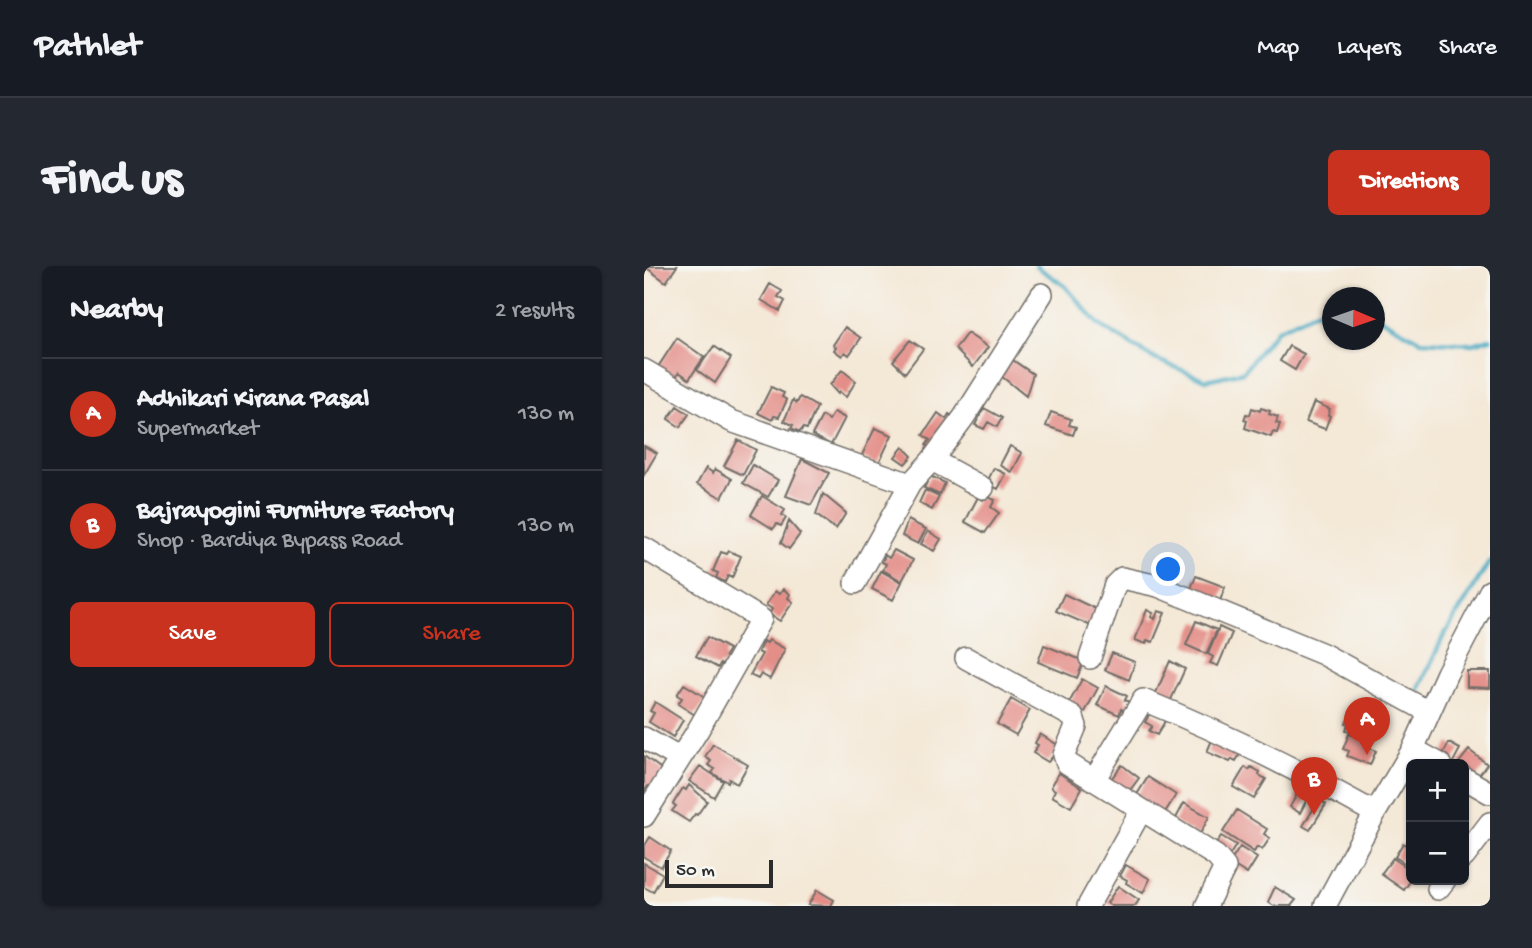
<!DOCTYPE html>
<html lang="en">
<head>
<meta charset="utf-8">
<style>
	body { margin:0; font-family:"Gochi Hand",sans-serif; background:#242831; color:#f1f3f6 }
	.controls { position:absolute; right:21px; bottom:21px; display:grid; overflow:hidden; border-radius:10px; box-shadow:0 2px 5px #0004 }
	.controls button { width:63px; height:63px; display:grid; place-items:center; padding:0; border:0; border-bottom:2px solid #363941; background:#171b24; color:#f1f3f6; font:35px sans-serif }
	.compass { position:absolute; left:678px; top:21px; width:63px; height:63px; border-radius:50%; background:#171b24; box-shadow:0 2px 5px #0004; rotate:92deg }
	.scale { position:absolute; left:21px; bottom:18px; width:108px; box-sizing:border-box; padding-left:7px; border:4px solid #2b2b2b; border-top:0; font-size:19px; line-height:24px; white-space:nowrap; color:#2b2b2b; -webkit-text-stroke:5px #f6f6f2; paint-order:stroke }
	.you { position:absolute; left:525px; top:304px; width:24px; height:24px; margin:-18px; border:5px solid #fff; border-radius:50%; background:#1a73e8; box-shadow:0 0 0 10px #1a73e833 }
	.badge { display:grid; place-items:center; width:46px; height:46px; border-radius:50%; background:#c8321e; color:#fff; font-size:23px; font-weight:700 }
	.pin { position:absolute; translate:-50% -58px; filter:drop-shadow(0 2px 4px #0008) }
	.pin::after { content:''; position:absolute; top:37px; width:24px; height:21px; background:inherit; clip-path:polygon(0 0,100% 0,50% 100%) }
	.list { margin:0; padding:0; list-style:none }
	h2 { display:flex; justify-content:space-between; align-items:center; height:91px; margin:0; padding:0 28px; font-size:30px }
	h2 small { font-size:23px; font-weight:400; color:#9ea1a6 }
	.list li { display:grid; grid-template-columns:46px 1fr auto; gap:21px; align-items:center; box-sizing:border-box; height:112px; padding:0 28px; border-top:2px solid #363941 }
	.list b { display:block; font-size:26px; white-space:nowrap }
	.list p { margin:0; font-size:23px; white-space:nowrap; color:#9ea1a6 }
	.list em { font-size:23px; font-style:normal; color:#9ea1a6 }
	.actions { display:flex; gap:14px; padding:21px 28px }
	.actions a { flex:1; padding:16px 0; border:2px solid #c8321e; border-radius:10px; text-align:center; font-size:24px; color:#c8321e }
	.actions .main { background:#c8321e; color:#fff }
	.map { position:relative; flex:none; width:846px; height:640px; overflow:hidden; border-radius:10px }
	header { display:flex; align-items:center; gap:42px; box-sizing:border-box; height:98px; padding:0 35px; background:#171b24; border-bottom:2px solid #363941 }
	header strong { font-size:33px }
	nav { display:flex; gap:38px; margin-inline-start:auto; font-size:24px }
	.intro { display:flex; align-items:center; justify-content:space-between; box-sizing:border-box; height:168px; padding:0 42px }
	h1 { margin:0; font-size:49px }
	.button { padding:18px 32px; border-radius:10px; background:#c8321e; color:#fff; font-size:24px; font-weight:700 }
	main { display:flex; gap:42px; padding:0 42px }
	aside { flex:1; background:#171b24; border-radius:10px; box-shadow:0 2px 5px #0004 }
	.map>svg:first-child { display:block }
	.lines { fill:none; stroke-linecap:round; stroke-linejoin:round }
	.stream { stroke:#41a8c1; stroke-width:4.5 }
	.building { fill:#e48e88 }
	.minor-casing { stroke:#716d67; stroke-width:24 }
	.minor { stroke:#fff; stroke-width:21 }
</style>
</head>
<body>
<header>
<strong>Pathlet</strong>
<nav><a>Map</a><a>Layers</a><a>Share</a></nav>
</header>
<div class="intro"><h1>Find us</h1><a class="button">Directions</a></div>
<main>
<aside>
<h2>Nearby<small>2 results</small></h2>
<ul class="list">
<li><span class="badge">A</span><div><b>Adhikari Kirana Pasal</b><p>Supermarket</p></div><em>130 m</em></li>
<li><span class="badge">B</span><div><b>Bajrayogini Furniture Factory</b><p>Shop · Bardiya Bypass Road</p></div><em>130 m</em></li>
</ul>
<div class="actions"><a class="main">Save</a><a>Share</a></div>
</aside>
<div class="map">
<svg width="846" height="640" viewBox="0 0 846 640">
	<rect width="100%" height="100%" fill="#f6f6f2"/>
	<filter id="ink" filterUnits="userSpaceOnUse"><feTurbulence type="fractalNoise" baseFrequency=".0143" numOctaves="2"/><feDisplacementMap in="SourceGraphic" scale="14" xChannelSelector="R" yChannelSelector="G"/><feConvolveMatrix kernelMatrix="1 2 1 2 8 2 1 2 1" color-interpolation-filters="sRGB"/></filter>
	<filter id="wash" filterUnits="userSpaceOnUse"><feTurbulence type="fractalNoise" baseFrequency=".00686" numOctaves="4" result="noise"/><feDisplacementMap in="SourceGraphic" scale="28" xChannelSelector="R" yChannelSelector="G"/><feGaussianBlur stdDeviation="1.57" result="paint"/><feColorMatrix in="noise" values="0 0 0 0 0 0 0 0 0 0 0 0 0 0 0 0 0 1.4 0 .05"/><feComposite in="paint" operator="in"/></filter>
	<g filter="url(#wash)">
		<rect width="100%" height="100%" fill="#f4e8d6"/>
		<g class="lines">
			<!-- stream -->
			<path class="stream" d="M392,0L421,20L455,59L511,93L562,114L599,106L633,64L684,40L688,41
				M730,49L777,75L828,78L846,73
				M771,432L799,371L846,295"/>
		</g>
		<g id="blocks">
			<!-- building -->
			<path class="building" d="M0,0H33L22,16Z
				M126,18L138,25L134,31L141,35L136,45L117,34Z
				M201,61L217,72L205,89L201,86L198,90L190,84L192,81L189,79Z
				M323,67L344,81L329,101L311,83Z
				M33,72L60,91L45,113L35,106L29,115L12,104Z
				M266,74L279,83L261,107L249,95Z
				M70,80L87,92L71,117L53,104Z
				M645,80L660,88L651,104L636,95Z
				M363,90L389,108L382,130L357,110Z
				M198,104L212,115L202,131L195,126L194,128L186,119Z
				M127,121L140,127L138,131L143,134L135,151L130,150L128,154L114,147Z
				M156,131L173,141L163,163L159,162L156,166L147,162L149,159L140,155L149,134L153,137Z
				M670,136L686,143L684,149L686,150L681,163L662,156Z
				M33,140L45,148L36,161L24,153Z
				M340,142L358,152L353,161L344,156L340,163L331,159Z
				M608,142L616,145L617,142L626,145L625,148L634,151L632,157L636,158L633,167L629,166L627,171L601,162L603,155L600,154L602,148L606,149Z
				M190,146L201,152L187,179L168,169L178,150L185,154Z
				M407,146L427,153L425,159L432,161L429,169L402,160Z
				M294,147L302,153L305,148L314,154L287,183L282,179L286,174L279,169Z
				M231,162L248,169L234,199L217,191Z
				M94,174L112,184L99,209L80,200Z
				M0,180L13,187L0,209Z
				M366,180L378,187L368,206L356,199Z
				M259,181L268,190L261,198L251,191Z
				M158,193L185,207L167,239L142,230Z
				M109,199L134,214L124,231L99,217Z
				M62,202L69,207L71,203L88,213L78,232L53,218Z
				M350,202L362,208L354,223L348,220L349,217L344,214Z
				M286,210L301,217L296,229L280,222Z
				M281,224L295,231L288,244L275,237Z
				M179,228L202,247L192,263L172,249Z
				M118,230L141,244L138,249L142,252L137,260L133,258L129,263L107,249Z
				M342,230L351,234L347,241L355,247L341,267L321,256L334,231L339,234Z
				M264,254L282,263L274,278L258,270Z
				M145,255L156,268L145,283L137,277Z
				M284,265L297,273L290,285L277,278Z
				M250,284L269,294L258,315L239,304L242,298L238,296L241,289L245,292Z
				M85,285L97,290L88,312L84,310L81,316L72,312L74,307L69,305L77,286L83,288Z
				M237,305L258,316L249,334L228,323Z
				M552,310L581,321L573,343L543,332Z
				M139,323L146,328L144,332L149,336L136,355L125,348L128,343L122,339L131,325L135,328Z
				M420,328L454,344L447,360L412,345Z
				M503,344L509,347L507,351L511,353L514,345L521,347L509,376L503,374L502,378L491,374Z
				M552,355L573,364L562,388L542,379Z
				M575,361L588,367L574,400L566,397L569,391L564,388Z
				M63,371L85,383L81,390L84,392L79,400L76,398L74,402L52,390Z
				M125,374L141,383L126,413L117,408L114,413L106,409L118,388L114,386L119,375L123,377Z
				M400,379L440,395L433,412L394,396Z
				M468,387L491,396L485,414L461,404Z
				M526,395L541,403L526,436L511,429Z
				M823,405H846V422L823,421Z
				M438,413L454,422L441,446L425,437Z
				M40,418L64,433L51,449L34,438L38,432L33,429Z
				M462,420L483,430L481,434L485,436L481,445L477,443L475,449L453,439Z
				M367,433L386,444L372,469L353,458Z
				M11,436L39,454L29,471L5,456L10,447L6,445Z
				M708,444L734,456L732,461L735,462L731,471L727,468L724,475L728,476L725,482L732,485L726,499L703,490L705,485L699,483L705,468L721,473L702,464L704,458L702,457Z
				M507,445L521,455L513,469L505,465L508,460L501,456Z
				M396,468L417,481L404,496L389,487L394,479L391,477Z
				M570,469L597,486L592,495L588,493L586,496L563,486Z
				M805,477L816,483L808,498H800L795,495Z
				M69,478L104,499L93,518L85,513L84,516L68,507L71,503L64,499L67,495L61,491Z
				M825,484L843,498L830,516L820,508V498H814Z
				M0,490L20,505L7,523L4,520L0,526Z
				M478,499L495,512L481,531L463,518Z
				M56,500L79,515L70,531L45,515Z
				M601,501L605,504L607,501L616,506L615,509L622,513L610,533L589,521Z
				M415,507L438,522L427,541L408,530L411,524L407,521Z
				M504,511L532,529L518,551L492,530Z
				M660,515L670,520L656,547L646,541Z
				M45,519L63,535L53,549L51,548L45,556L28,545L32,540L29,538L39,522L42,524Z
				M675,534L682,538L666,564L659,560Z
				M540,537L565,551L555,570L530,556Z
				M593,544L623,563L620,568L626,572L618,584L613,581L610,586L579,566Z
				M577,570L592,579L582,595L567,586Z
				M6,571L27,585L17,601L0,591V581Z
				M759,577L767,583V601L751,591Z
				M596,581L613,592L603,608L592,601L589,605L583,601Z
				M749,592L767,605V614L760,624L737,608Z
				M0,597L19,608L9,626L0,621Z
				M482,599L506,613L499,627L482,617L483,614L476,610Z
				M474,620L495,634L491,640H467L463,637Z
				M631,621L652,634L647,640H630L624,636Z
				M173,624L190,634L187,640L164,639Z"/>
		</g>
	</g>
	<g filter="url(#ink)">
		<use href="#blocks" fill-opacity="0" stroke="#716d67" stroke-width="2"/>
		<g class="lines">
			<!-- minor casing -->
			<g class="minor-casing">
				<path id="minor" d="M0,104L87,155L266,218L288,194L339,222
					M288,194L320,151L398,28
					M0,282L117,353L54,464L0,550
					M211,317L266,218
					M322,392L429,451L432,460L420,489L423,497L450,514
					M446,392L471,319L478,312L514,320L679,388L785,446
					M0,472L35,492
					M769,483L796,498
					M820,512L846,527
					M820,591L846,557
					M794,623L801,614
					M444,640L497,545
					M562,640L581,601L572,590L450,514L499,434C578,466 656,505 731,547
					M681,640L731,547L769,483L803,407L846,325"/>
			</g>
			<!-- minor -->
			<use href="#minor" class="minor"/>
		</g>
	</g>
</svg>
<div class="controls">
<button>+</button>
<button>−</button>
</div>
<svg class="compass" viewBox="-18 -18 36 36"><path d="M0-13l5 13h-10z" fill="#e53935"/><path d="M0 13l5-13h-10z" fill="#9ea1a6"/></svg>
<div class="scale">50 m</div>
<div class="you"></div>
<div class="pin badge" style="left:723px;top:489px">A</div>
<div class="pin badge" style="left:670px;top:549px">B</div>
</div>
</main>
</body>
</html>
